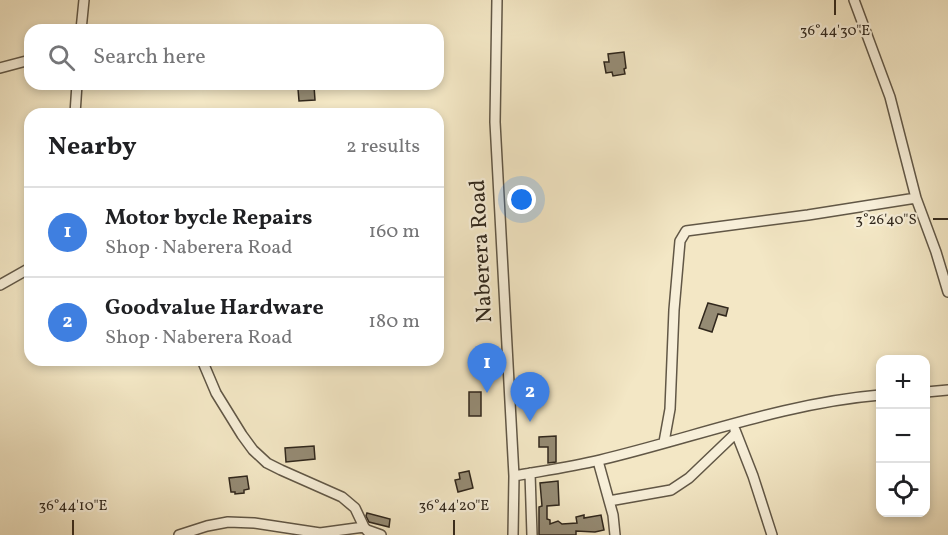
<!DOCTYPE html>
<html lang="en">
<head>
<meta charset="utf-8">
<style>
	body { margin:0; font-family:Vollkorn,serif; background:#f2f2f2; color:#202124 }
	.controls { position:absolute; right:18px; bottom:18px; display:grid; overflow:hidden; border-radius:12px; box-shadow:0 3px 9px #0003 }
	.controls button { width:54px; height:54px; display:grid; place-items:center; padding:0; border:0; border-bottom:2px solid #e0e0e0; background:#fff; color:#202124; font:30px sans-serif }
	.you { position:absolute; left:522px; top:200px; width:21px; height:21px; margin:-15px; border:4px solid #fff; border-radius:50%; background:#1a73e8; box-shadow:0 0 0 9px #1a73e833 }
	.badge { display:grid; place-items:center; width:39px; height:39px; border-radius:50%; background:#8f2418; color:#fff; font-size:20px; font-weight:700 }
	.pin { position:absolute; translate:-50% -50px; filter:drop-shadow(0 2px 3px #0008) }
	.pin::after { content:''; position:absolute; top:32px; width:21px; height:18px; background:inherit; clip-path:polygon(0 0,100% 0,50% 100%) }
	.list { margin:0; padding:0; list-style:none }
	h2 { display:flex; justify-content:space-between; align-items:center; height:78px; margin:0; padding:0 24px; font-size:26px }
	h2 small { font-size:20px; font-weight:400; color:#757577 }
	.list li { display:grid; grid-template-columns:39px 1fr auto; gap:18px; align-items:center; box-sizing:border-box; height:90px; padding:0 24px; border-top:2px solid #e0e0e0 }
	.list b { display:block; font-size:22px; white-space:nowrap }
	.list p { margin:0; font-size:20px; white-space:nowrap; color:#757577 }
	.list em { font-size:20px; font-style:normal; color:#757577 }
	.icon { flex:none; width:33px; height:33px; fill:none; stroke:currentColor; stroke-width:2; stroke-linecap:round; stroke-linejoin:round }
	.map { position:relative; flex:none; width:948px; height:535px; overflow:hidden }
	.search { position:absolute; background:#fff; box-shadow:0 3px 9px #0003; left:24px; top:24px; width:420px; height:66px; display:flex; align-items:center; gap:15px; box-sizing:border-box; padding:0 21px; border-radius:18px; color:#757577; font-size:22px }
	.panel { position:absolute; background:#fff; box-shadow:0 3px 9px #0003; left:24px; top:108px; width:420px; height:258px; border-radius:18px }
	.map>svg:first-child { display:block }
	.building { fill:#958b74; stroke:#30271c; stroke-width:1.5 }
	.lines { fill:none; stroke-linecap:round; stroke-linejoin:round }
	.minor-casing { stroke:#615746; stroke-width:12 }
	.minor { stroke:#f7efd9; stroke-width:9 }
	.ticks { fill:none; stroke:#30271c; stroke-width:2 }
	.labels { text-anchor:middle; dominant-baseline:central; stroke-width:4.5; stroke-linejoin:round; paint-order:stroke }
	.street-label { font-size:22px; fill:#30271c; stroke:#f7efd9 }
	.ticks-label { font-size:15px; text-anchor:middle; fill:#30271c; stroke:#f7efd9; stroke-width:4.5; stroke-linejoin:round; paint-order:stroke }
</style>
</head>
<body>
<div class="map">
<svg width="948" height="535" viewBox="0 0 948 535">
	<rect width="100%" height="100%" fill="#f3e7c5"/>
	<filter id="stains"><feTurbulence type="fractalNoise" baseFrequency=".00333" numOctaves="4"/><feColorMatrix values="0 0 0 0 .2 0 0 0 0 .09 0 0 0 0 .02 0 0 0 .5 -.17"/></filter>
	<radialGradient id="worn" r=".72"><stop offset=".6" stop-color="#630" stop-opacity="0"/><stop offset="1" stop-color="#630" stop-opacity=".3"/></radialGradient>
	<!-- building -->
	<path class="building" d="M624,52L626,68L624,69L625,74L613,76L612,72L606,73L604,62H609L608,54Z
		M302,85L314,86L315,100L299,101L298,89H302Z
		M708,303L728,308L726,316L718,314L712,332L699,328Z
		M469,392H481V416H469Z
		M556,436V462L548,463V447H539V437Z
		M314,446L315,459L286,462L285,448Z
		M469,471L473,488L458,492L455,480L460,479L459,473Z
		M247,476L249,489L244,490V493L235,494V492H231L229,478Z
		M558,481L559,505L547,506V519L550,520V524L558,521L562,524L577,523L576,517L584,515V518L601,515L604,530L595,532L576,531V535H539V507L542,506L540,483Z
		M367,513L390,519L389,527L369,522L366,516Z"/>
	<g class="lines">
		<!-- minor casing -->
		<g class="minor-casing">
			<path id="minor" d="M497,0L495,122L514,476L513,535
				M854,0L890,97L916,198L936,252L948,292
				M81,30L84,0
				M0,68L30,60
				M75,114L77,84
				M0,285L30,268
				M202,360L216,393L242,435L253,450L267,463L281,470L342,497L355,508L364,527L371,535
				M926,392L948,390
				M735,430L753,476L772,535
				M664,442L670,409L674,310L680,241L686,231L808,215L916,198
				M598,461L613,515L615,535
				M530,473L532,535
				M514,476C542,471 571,467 600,460C693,438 784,403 880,395
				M609,501L671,490L689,478L736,433
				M367,530L381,535
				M179,535L207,526L228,522L254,523L320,533L364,527"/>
		</g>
		<!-- minor -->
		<use href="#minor" class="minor"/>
	</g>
	<!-- ticks -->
	<path class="ticks" d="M835,0V15M933,219H948M73,520V535M454,520V535"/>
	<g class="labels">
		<!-- street labels -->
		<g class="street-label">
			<text transform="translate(482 251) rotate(-93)">Naberera Road</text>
		</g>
	</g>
	<g class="ticks-label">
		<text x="835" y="35">36°44'30"E</text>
		<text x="886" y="224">3°26'40"S</text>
		<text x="73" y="510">36°44'10"E</text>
		<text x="454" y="510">36°44'20"E</text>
	</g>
	<rect width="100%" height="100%" filter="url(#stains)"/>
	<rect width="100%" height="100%" fill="url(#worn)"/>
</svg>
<div class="controls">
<button>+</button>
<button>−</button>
<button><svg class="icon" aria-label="locate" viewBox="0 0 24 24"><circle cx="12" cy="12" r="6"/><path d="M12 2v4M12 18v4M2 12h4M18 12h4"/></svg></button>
</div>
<div class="you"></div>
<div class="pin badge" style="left:487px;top:393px;background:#3f7fe0">1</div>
<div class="pin badge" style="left:530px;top:422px;background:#3f7fe0">2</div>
<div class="search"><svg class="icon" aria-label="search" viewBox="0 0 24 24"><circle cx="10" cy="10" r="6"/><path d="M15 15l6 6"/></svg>Search here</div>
<section class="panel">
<h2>Nearby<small>2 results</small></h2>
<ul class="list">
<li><span class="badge" style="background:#3f7fe0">1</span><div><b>Motor bycle Repairs</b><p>Shop · Naberera Road</p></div><em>160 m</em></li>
<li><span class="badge" style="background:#3f7fe0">2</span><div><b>Goodvalue Hardware</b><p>Shop · Naberera Road</p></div><em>180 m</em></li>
</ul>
</section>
</div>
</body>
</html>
